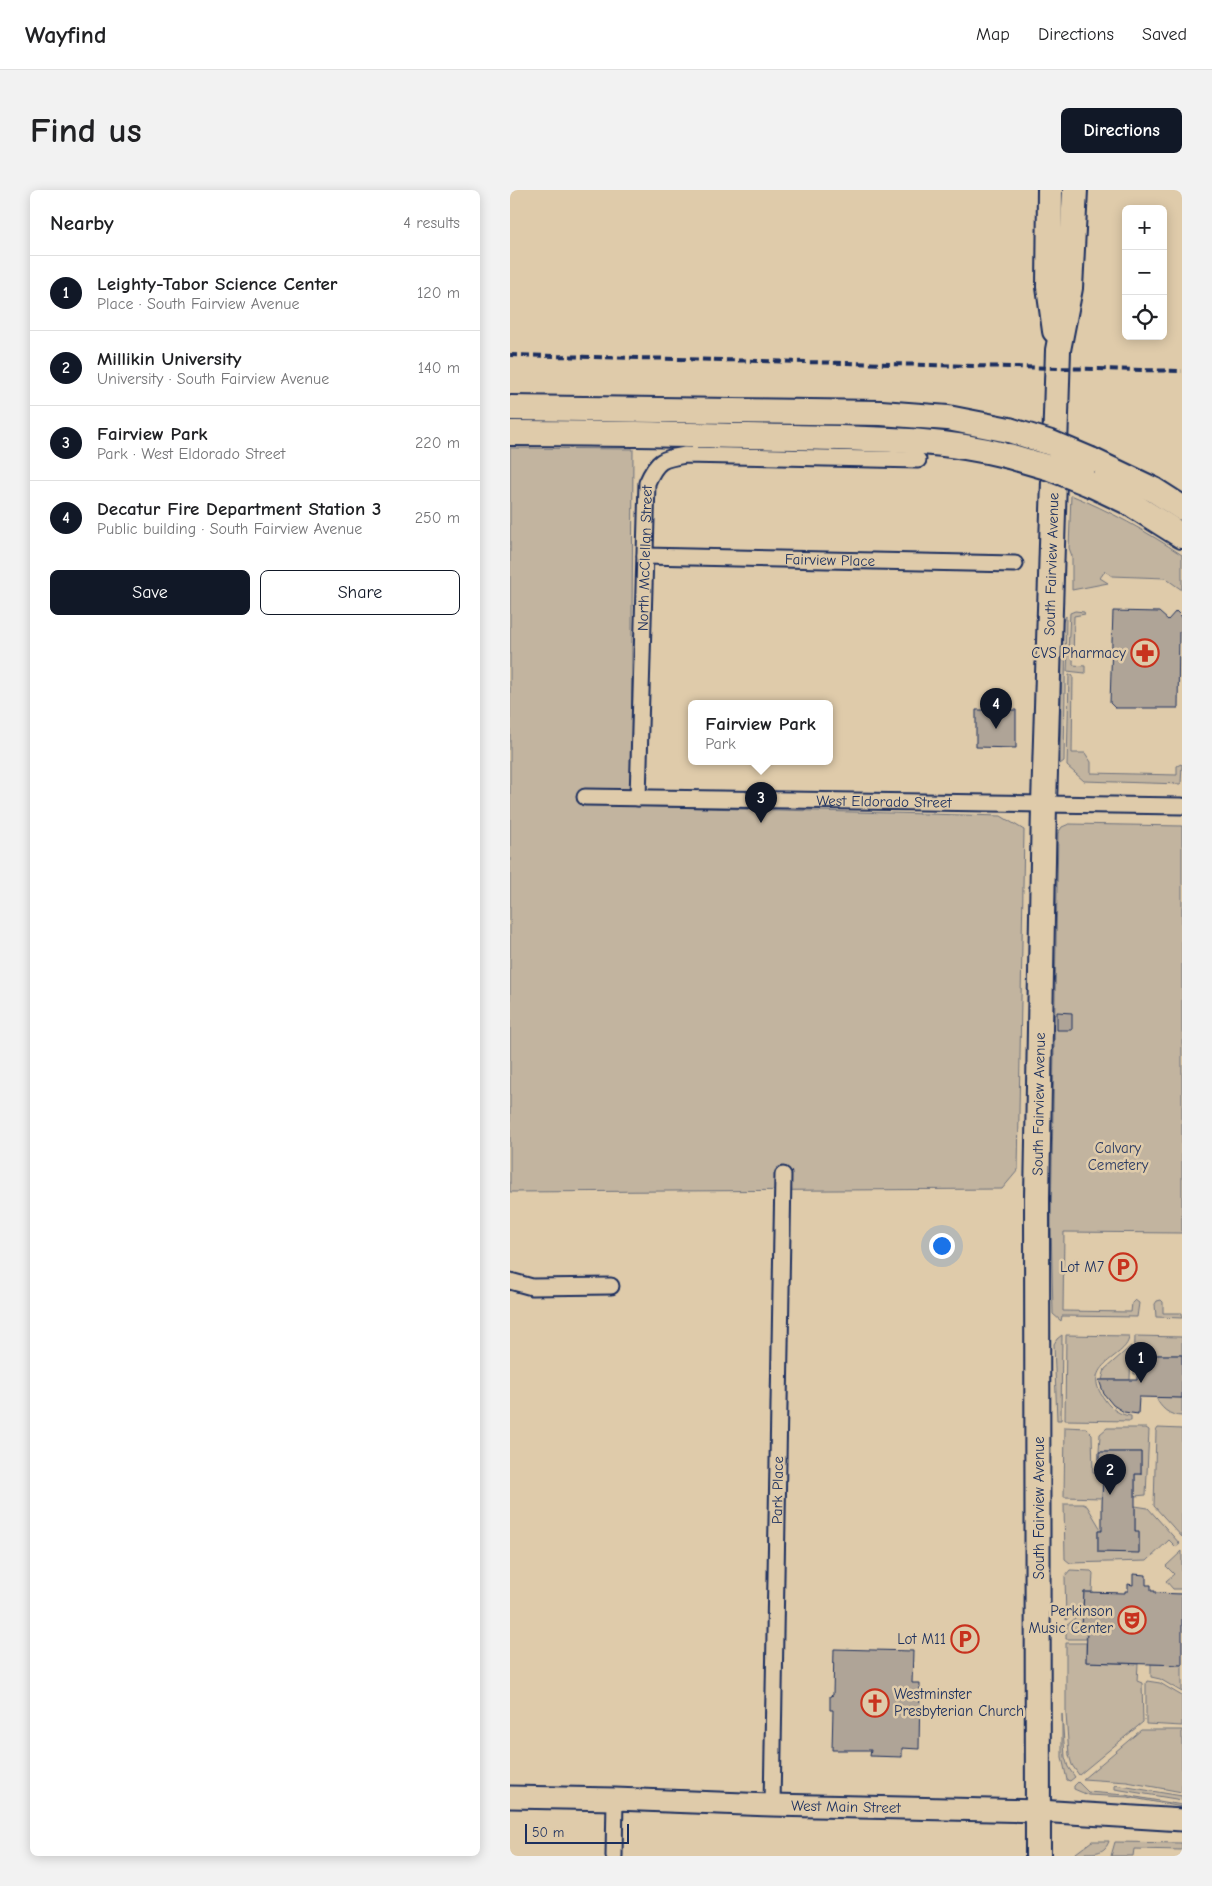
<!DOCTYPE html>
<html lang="en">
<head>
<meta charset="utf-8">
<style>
	body { margin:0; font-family:"Comic Neue",sans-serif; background:#f2f2f2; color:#202124 }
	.controls { position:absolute; right:15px; top:15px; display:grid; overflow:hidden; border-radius:8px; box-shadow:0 2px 12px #0003 }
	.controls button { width:45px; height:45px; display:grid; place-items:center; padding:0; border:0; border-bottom:1px solid #e0e0e0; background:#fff; color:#202124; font:25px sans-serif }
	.scale { position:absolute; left:15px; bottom:12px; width:104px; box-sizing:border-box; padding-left:5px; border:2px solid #1b2f5e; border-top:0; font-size:14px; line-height:18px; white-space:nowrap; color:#1b2f5e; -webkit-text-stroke:4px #dfcbaa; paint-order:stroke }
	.you { position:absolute; left:431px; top:1055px; width:18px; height:18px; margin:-12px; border:4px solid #fff; border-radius:50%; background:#1a73e8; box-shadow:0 0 0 8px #1a73e833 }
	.badge { display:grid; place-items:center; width:32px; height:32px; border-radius:50%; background:#111827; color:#fff; font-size:16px; font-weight:700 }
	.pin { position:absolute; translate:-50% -41px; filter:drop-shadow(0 1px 2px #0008) }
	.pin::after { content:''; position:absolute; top:26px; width:18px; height:15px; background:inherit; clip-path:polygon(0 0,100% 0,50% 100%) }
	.popup { position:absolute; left:178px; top:510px; width:145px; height:65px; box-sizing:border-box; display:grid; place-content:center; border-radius:8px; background:#fff; filter:drop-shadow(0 1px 4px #0005); font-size:16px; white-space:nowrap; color:#757577 }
	.popup b { font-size:19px; color:#202124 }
	.popup::after { content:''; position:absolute; left:50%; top:100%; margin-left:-10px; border:10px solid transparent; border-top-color:#fff }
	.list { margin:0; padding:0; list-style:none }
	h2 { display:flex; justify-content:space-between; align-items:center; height:65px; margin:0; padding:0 20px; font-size:21px }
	h2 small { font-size:16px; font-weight:400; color:#757577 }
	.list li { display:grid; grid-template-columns:32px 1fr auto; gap:15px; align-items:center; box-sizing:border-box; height:75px; padding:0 20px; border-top:1px solid #e0e0e0 }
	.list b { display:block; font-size:19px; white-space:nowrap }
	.list p { margin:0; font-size:16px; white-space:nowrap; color:#757577 }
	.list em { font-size:16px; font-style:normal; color:#757577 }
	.actions { display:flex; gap:10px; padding:15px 20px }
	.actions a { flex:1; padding:11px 0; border:1px solid #111827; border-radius:8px; text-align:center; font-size:18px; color:#111827 }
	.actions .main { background:#111827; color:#fff }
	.icon { flex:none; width:28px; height:28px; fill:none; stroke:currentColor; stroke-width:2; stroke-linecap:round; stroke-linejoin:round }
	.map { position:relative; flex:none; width:672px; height:1666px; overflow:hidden; border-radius:8px }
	header { display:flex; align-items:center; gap:30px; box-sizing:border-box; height:70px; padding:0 25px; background:#fff; border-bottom:1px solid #e0e0e0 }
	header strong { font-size:24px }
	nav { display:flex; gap:28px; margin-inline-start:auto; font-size:18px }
	.intro { display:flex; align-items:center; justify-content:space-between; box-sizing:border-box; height:120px; padding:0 30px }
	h1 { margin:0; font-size:35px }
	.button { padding:12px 22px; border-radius:8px; background:#111827; color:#fff; font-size:18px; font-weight:700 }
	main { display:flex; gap:30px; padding:0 30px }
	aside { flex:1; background:#fff; border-radius:8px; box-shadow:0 2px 12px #0003 }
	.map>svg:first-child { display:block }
	.green { fill:#c2b49f; stroke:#6e727e }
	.building { fill:#afa497; stroke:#1b2f5e }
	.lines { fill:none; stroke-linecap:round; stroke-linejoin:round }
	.street-casing { stroke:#1b2f5e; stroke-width:19 }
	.secondary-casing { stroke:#1b2f5e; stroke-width:25 }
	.primary-casing { stroke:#1b2f5e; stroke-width:28 }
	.street { stroke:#dfcbaa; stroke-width:15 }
	.secondary { stroke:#dfcbaa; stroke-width:21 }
	.primary { stroke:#dfcbaa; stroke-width:24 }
	.rail { stroke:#1b2f5e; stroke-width:4; stroke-dasharray:8 4; stroke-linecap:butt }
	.primary-bridge-casing { stroke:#1b2f5e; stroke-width:28; stroke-linecap:butt }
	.primary-bridge { stroke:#dfcbaa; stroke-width:24 }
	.labels { text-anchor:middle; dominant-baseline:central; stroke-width:5; stroke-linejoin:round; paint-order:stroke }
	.street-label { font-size:15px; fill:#1b2f5e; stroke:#dfcbaa }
	.poi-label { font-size:15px; fill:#1b2f5e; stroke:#dfcbaa; text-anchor:end }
	.park-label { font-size:15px; fill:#2c3c64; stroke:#dfcbaa }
</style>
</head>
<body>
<header>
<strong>Wayfind</strong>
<nav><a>Map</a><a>Directions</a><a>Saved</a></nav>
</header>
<div class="intro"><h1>Find us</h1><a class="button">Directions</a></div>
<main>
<aside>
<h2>Nearby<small>4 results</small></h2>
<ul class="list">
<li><span class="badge">1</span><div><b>Leighty-Tabor Science Center</b><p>Place · South Fairview Avenue</p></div><em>120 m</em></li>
<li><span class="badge">2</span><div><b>Millikin University</b><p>University · South Fairview Avenue</p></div><em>140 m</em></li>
<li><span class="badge">3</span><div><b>Fairview Park</b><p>Park · West Eldorado Street</p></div><em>220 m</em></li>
<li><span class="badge">4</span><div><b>Decatur Fire Department Station 3</b><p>Public building · South Fairview Avenue</p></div><em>250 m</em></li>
</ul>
<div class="actions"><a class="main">Save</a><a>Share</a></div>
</aside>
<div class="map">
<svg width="672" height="1666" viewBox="0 0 672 1666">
	<rect width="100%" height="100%" fill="#dfcbaa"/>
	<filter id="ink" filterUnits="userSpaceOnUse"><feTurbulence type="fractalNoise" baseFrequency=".02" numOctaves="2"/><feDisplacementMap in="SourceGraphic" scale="10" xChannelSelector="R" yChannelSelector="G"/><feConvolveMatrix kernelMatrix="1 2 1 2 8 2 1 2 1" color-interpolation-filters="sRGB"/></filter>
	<g filter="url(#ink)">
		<!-- green -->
		<path class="green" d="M0,258L123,259L121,616L491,626L514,640L508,980L492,999L0,1002Z
			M561,305C600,321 636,341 672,365V400L655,388L602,386L595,381L590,388L598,393L562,400V366L559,358Z
			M565,421L574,422L575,424L564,426L563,475L575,476V483L557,481L560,423Z
			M556,426L554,571L550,574L552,433Z
			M559,485H563L562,563H575L581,572V583L667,585V576L671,574L672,575L671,594L574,591L557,576Z
			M559,634L672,636V1043L554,1042L553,1121L621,1122L622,1113L625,1110L629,1113L627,1127L552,1126L551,1131L543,1124L541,1031L548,643L552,637Z
			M651,1110L653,1112V1123H672V1128L646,1127L645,1114L647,1111Z
			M552,1145L551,1230H547L544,1154L547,1149Z
			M556,1145L619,1146C619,1168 567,1173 595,1210C601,1219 610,1225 621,1226V1231L555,1230Z
			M625,1146L672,1147V1165H628L627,1184H624Z
			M621,1156L620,1190H592L595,1179Z
			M646,1207L672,1208V1226C660,1226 650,1218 646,1207Z
			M555,1237L576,1238L582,1244L583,1282L593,1283L592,1308L554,1307Z
			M597,1238H636L639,1240L636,1305L625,1306V1284H631V1262H589L590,1244Z
			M648,1238L672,1239V1347L644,1316L646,1241Z
			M554,1314H573L577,1316L592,1341H588V1362H629V1342L625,1341V1316L638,1318L670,1354L666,1357L659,1350L637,1371L560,1373L555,1369Z
			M672,1361V1399H663L656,1391L664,1384L656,1376Z
			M560,1380L581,1381L583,1383L582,1402H574L573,1416L556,1430L555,1386Z
			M573,1422L572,1438L577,1439L576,1449H556V1436Z
			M556,1453H576V1472L628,1474L627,1491L632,1493L633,1532L569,1585L562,1575L559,1565L556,1524Z
			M641,1474L672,1475V1502L650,1489L641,1487Z
			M637,1491L650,1493L672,1506V1536L636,1534V1493Z
			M552,1524L555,1567L558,1577L565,1587L560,1591L557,1590L552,1567Z
			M631,1540H672V1602L617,1592L573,1589Z
			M568,1592L578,1602L615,1605L672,1615V1617L618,1607L578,1605L564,1599V1596Z
			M605,1595L672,1606V1610L605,1599Z
			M582,1651H599C595,1663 586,1663 575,1663V1666H562Z
			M605,1652L672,1653V1660L624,1659L623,1666H601Z"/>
		<!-- building -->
		<path class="building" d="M603,421L649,422L658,430L666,421L672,427V440L669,442L668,518H605L600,513Z
			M466,520H506V558L466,557Z
			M547,822L562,823V840H547Z
			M628,1165H672V1208L629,1207L628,1224L614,1222L603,1215L594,1204L589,1190H627Z
			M589,1262H631V1284H625V1341H629V1363L588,1362V1341H592V1315L593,1283H589Z
			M623,1384L636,1385V1395H641V1401H645V1403L672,1404V1475L576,1472L577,1439L572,1438L574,1402L615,1403V1401H618V1394L623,1395Z
			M324,1459L403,1461L402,1493H410L409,1559L392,1558V1567L360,1566L361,1560H322L323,1520H320V1506L323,1505Z"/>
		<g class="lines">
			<!-- street casing -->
			<g class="street-casing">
				<g id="street">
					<path id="s1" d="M135,366L505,374"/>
					<path id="s2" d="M75,607L672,616"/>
					<path id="s3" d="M128,608L137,293C147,270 152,269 175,265L408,270"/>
					<path d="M0,1091L22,1097L101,1096"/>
					<path id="s4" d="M262,1615L273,985"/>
					<path d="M104,1666L105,1609"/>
				</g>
			</g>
			<!-- secondary casing -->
			<g class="secondary-casing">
				<g id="secondary">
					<path id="s5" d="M0,1607L105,1609L262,1615L529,1621L672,1630"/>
				</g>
			</g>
			<!-- primary casing -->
			<g class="primary-casing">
				<g id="primary">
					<path d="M540,0L539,97L545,141"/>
					<path d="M0,218L371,223L438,228L499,240"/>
					<path d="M0,243C95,243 190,245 285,247C357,249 429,248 499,266"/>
					<path d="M581,270L644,300L672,318"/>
					<path d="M580,294L618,312L672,346"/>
					<path id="s6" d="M528,1666L527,1008L534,614L548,160L560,98L565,0"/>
				</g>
			</g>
			<!-- street -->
			<use href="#street" class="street"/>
			<!-- secondary -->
			<use href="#secondary" class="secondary"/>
			<!-- primary -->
			<use href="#primary" class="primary"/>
			<!-- rail -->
			<path class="rail" d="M0,165L672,181"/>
			<!-- primary-bridge casing -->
			<g class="primary-bridge-casing">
				<path id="primary-bridge" d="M499,240L541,253L581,270
					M499,266L540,278L580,294"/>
			</g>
			<!-- primary-bridge -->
			<use href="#primary-bridge" class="primary-bridge"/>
		</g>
	</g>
	<!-- icons -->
	<defs>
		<g id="pharmacy-ring" transform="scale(1.4375)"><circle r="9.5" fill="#dfcbaa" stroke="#c8321e" stroke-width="1.5"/><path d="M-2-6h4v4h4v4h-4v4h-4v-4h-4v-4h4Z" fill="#c8321e"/></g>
		<g id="parking-ring" transform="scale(1.4375)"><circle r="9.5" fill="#dfcbaa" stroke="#c8321e" stroke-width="1.5"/><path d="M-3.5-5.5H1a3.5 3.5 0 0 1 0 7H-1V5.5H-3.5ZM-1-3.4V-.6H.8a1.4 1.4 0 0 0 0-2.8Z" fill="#c8321e"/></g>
		<g id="theatre-ring" transform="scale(1.4375)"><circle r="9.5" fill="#dfcbaa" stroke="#c8321e" stroke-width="1.5"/><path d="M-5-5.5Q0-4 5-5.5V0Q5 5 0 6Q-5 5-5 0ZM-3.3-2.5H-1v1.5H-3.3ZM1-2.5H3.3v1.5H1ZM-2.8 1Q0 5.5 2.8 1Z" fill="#c8321e"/></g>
		<g id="church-ring" transform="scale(1.4375)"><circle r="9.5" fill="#dfcbaa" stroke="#c8321e" stroke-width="1.5"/><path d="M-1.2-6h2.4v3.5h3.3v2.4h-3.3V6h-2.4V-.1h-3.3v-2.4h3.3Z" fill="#c8321e"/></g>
	</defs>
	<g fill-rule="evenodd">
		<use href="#pharmacy-ring" x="635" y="463"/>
		<use href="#parking-ring" x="613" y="1077"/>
		<use href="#theatre-ring" x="622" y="1430"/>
		<use href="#parking-ring" x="455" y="1449"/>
		<use href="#church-ring" x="365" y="1513"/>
	</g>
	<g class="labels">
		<!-- street labels -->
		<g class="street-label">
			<text stroke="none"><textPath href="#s3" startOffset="240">North McClellan Street</textPath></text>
			<text stroke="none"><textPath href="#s1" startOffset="185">Fairview Place</textPath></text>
			<text stroke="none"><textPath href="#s6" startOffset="1292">South Fairview Avenue</textPath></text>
			<text stroke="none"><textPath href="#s2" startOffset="299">West Eldorado Street</textPath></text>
			<text stroke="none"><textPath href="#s6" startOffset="752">South Fairview Avenue</textPath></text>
			<text stroke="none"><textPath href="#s4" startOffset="315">Park Place</textPath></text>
			<text transform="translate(529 1318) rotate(-90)">South Fairview Avenue</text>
			<text stroke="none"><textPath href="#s5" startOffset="336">West Main Street</textPath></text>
		</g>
		<!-- poi labels -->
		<g class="poi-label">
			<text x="616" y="463">CVS Pharmacy</text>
			<text x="594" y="1077">Lot M7</text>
			<text x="603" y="1421">Perkinson<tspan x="603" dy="17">Music Center</tspan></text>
			<text x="436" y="1449">Lot M11</text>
			<text x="384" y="1504" text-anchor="start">Westminster<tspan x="384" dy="17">Presbyterian Church</tspan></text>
		</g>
		<!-- park labels -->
		<g class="park-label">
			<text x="608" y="958">Calvary<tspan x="608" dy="17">Cemetery</tspan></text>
		</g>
	</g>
</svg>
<div class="controls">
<button>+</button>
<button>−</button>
<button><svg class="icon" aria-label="locate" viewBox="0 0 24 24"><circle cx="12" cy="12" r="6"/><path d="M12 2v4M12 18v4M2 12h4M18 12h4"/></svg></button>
</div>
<div class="scale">50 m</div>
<div class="you"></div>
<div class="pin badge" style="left:631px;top:1193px">1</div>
<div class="pin badge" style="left:600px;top:1305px">2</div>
<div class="pin badge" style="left:251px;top:633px">3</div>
<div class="popup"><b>Fairview Park</b>Park</div>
<div class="pin badge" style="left:486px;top:539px">4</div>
</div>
</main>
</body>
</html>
